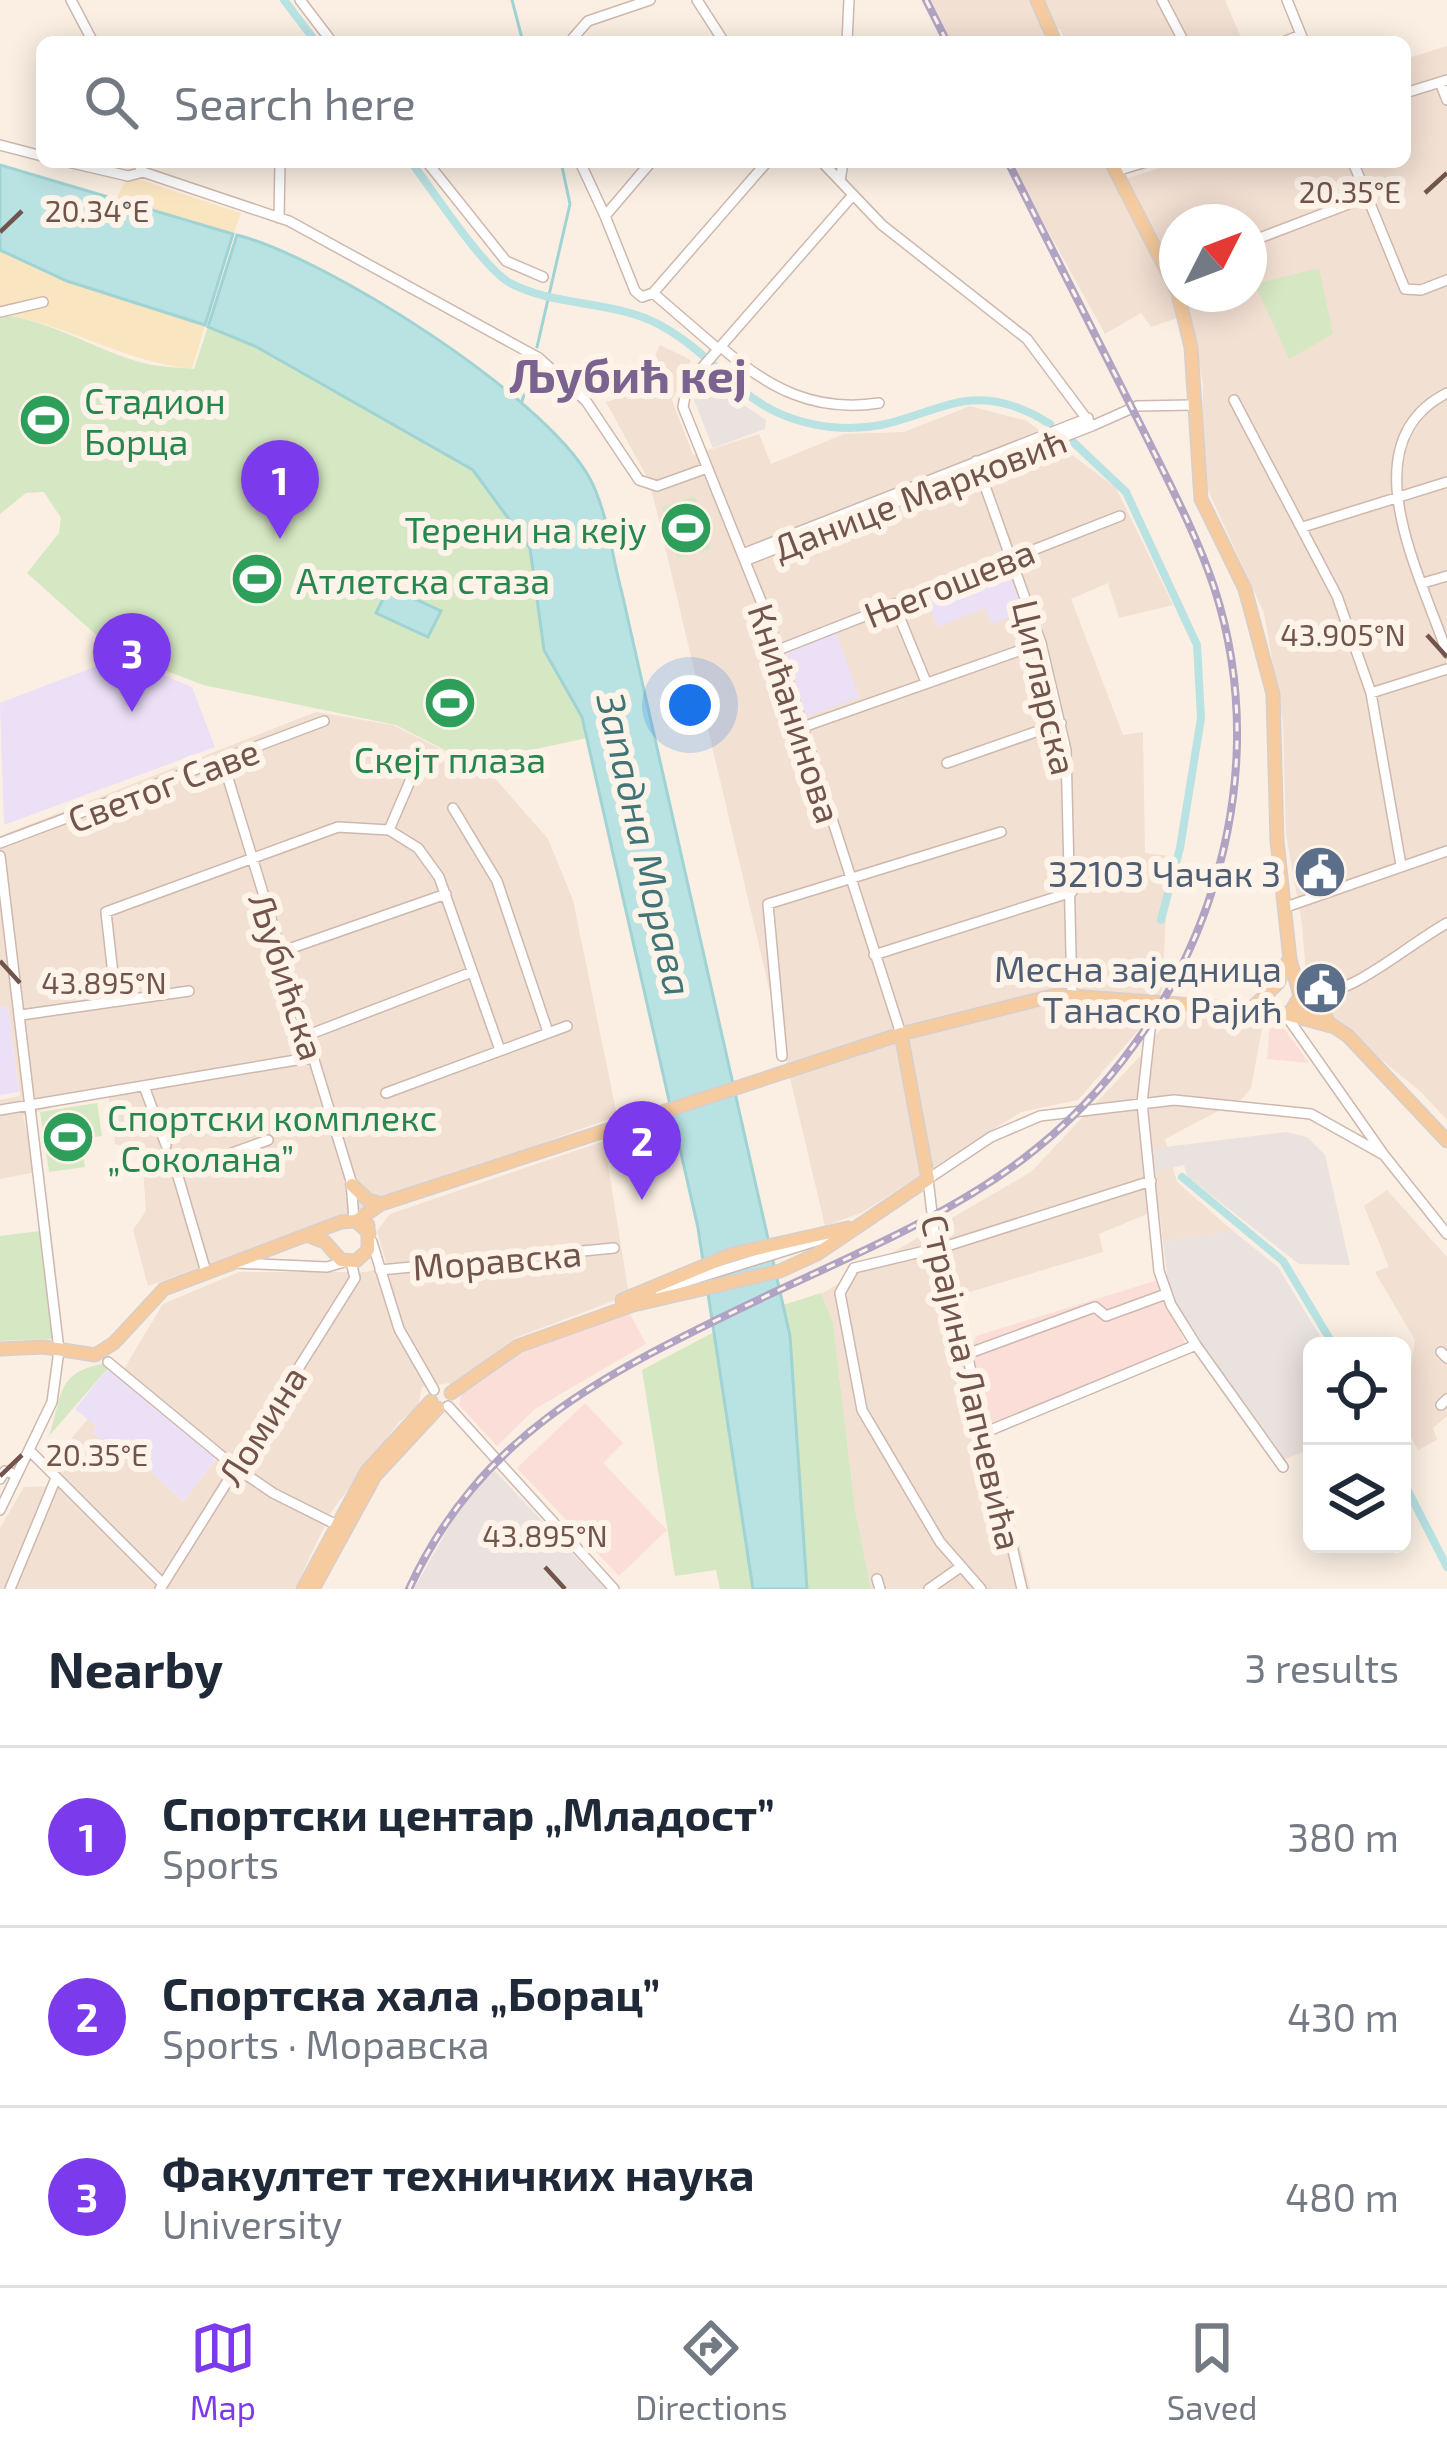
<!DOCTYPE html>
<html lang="en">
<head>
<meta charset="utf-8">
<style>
	body { margin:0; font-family:"Exo 2",sans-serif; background:#f6f6f7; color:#1f2937 }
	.controls { position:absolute; right:36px; bottom:36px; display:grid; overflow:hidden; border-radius:18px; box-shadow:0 6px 30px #0003 }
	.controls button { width:108px; height:108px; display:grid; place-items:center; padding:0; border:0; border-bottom:3px solid #e0e1e3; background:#fff; color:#1f2937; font:60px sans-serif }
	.compass { position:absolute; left:1159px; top:204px; width:108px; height:108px; border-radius:50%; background:#fff; box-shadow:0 6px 30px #0003; rotate:48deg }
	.you { position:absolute; left:690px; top:705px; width:42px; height:42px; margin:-30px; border:9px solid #fff; border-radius:50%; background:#1a73e8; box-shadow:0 0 0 18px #1a73e833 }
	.badge { display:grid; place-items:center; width:78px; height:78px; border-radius:50%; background:#7c3aed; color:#fff; font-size:39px; font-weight:700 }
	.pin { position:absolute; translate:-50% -99px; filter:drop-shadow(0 3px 6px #0008) }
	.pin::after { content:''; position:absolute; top:63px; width:42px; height:36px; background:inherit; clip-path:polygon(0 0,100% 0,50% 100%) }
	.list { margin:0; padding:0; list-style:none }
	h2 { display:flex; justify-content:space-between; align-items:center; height:156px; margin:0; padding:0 48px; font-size:51px }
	h2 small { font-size:39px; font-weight:400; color:#747a83 }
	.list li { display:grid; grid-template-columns:78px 1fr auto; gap:36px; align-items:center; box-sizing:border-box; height:180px; padding:0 48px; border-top:3px solid #e0e1e3 }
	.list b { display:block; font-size:45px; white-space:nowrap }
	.list p { margin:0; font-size:39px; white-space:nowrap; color:#747a83 }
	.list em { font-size:39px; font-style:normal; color:#747a83 }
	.icon { flex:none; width:66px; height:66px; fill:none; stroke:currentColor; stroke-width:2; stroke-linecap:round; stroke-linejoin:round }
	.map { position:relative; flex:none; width:1447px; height:1589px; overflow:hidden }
	.search { position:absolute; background:#fff; box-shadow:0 6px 30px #0003; left:36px; right:36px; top:36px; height:132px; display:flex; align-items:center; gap:30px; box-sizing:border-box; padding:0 42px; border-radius:18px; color:#747a83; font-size:45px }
	.sheet { height:696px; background:#fff }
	nav { display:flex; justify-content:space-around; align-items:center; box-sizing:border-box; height:168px; border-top:3px solid #e0e1e3; background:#fff; font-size:33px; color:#747a83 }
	nav a { display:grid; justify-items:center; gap:6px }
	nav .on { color:#7c3aed }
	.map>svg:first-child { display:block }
	.residential { fill:#f2e0d2 }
	.commercial { fill:#fbded8 }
	.industrial { fill:#eae2de }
	.education { fill:#ece0f7 }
	.green { fill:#d6e7c3 }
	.sand { fill:#f9e5c0 }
	.water { fill:#b9e2e3; stroke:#a0d3d4; stroke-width:3 }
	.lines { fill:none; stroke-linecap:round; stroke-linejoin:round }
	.stream { stroke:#a0d3d4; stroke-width:3 }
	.canal { stroke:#b9e2e3; stroke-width:8 }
	.minor-casing { stroke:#ceb8ae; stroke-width:12 }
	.major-casing { stroke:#d7cfcd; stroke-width:15 }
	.minor { stroke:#fff; stroke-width:9 }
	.major { stroke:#f6cb9f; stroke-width:12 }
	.rail-casing { stroke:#b0a3c3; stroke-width:8 }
	.rail { stroke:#fef3e9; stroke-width:3; stroke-dasharray:9; stroke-linecap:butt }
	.ticks { fill:none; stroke:#71544b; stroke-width:4.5 }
	.labels { text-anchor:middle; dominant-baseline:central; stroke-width:12; stroke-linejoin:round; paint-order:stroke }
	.leisure-label { font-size:36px; fill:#27864d; stroke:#fef3e9; text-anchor:start }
	.street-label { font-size:36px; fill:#71544b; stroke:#fef3e9 }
	.service-label { font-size:36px; fill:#4e5e75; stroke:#fef3e9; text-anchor:end }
	.water-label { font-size:39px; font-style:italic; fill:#407476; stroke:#fef3e9 }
	.district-label { font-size:48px; font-weight:bold; fill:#7a638e; stroke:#fef3e9 }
	.ticks-label { font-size:30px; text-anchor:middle; fill:#71544b; stroke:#fef3e9; stroke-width:12; stroke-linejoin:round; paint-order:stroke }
</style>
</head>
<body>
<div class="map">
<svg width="1447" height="1589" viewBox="0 0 1447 1589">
	<rect width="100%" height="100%" fill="#fbefe3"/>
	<!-- residential -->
	<path class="residential" d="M929,0H1225L1243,42H1066L1060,29L1041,30L1046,42H948Z
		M1447,46V76L1405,86V59Z
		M1447,86V1120L1421,1092L1308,1000L1302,924L1286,834L1283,723L1264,613L1201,475L1203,385L1186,294H1249V222H1177V276L1128,178L1179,162H1405V97Z
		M1010,162H1104L1173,292L1180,317L1151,327L1141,313L1105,334Z
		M660,345L691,360L672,400L693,455L759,434L771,464L844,434L904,432L970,406L1027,421L1116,488L1173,605L1119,618L1108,583L1071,599L1123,735L1143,732L1145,853L1169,856L1162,991L1141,1027L1078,1100L1021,1112L861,1213L825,1226L656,508L647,477L606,402L638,392Z
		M316,712L393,725L492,775L548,839L573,900L617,1116L148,1286L133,1230L146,1211L142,1153L115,1144L108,1091L23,1116L36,1172L0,1179V1100L20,1096L8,1007H0V836Z
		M1174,1011L1263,1023L1251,1088L1243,1098L1165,1139L1177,1182L1233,1231L1163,1242L1159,1209L1099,1234L1103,1252L960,1295L1030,1589H871L855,1509L833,1323L821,1294L1031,1172L1144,1052Z
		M604,1141L629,1295L515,1338L447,1389L450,1383L422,1387L418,1407L399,1422L331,1512L295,1589H0V1528L24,1487L56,1486L51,1462L88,1419L97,1427L93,1433L109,1446L116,1438L183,1502L221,1453L122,1372L163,1304L239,1272H366L387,1266L377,1231L390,1214Z
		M1387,1190L1447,1257V1416L1433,1428L1437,1440L1418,1450L1402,1421L1415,1340L1375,1272L1389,1267L1364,1206Z"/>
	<!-- commercial -->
	<path class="commercial" d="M1270,1021L1281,1024L1309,1063L1267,1059Z
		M1158,1280L1186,1345L991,1424L971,1349L976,1336Z
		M629,1312L646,1344L535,1409L497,1446L459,1405L462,1393L510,1357Z
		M585,1403L623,1443L603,1463L667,1530L619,1576L517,1468Z"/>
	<!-- industrial -->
	<path class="industrial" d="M707,380L766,420L765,429L713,448L694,400Z
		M1286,1132L1307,1137L1325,1155L1350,1265L1299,1264L1187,1176L1184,1165L1153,1172L1149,1149Z
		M1233,1231L1278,1267L1326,1346H1312V1448L1283,1460L1170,1299L1163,1242Z
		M493,1469L606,1589H414L463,1502Z"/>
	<!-- education -->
	<path class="education" d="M1005,564L1024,611L992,624L985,608L938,627L925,596Z
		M836,632L859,697L807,717L786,653Z
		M120,657L192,687L215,747L4,825L0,703Z
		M8,1006L19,1092L0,1095V1007Z
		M108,1368L216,1459L183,1502L117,1439L109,1447L92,1432L96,1426L75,1409Z"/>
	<!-- green -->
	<path class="green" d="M1319,268L1333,334L1289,359L1255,284Z
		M0,314C54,322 85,345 136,361C154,367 175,367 194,369L208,327L255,346L473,470L530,548L544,650L582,716L587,738L470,763L396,725L203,685L113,650L27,573L59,533L61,518L44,492L26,493L0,514Z
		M695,497L710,549L677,558L662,507Z
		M97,1103L102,1136L81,1139L85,1167L49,1172L40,1112Z
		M40,1231L52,1339L0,1341V1236Z
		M821,1293L833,1323L855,1509L871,1589H807L790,1336L783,1305Z
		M714,1332L753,1589H720L716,1570L675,1576L642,1370Z
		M102,1364L109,1367L49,1436C63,1397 55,1373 102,1364Z"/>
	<!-- sand -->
	<path class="sand" d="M128,176L241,213L233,234L116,199Z
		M0,250L67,281L205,325L192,369C117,360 69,324 0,314Z"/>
	<!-- water -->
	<path class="water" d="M0,165L233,234L205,325L67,281L0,250Z
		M237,235C327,258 543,395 589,477C607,509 612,557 622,593L790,1336L807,1589H753L698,1228L582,717L544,650L530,548L473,470L255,346L208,327Z
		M389,587L441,611L428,637L376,613Z"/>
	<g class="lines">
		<!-- stream -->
		<path class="stream" d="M512,0L523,42
			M537,347L570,204L561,162
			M522,401L527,386"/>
		<!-- canal -->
		<path class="canal" d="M284,0L316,42
			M411,162C432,189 483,268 510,283C555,307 614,300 660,325C726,361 742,417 831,427C924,438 955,364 1050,424
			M1072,441L1126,492L1197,645L1201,718L1180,848L1161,920
			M1182,1177L1283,1261L1334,1346
			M1402,1479L1447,1567"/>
		<!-- minor casing -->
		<g class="minor-casing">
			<path id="minor" d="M71,0L93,42
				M300,0L332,42
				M697,0L724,42
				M1162,0L1184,42
				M1287,0L1304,42
				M573,38L588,21L650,0
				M847,42L849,0
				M1283,42L1301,35
				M1440,82L1447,100
				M1405,93L1447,80
				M0,145L42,156
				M68,162L128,176L143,172
				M137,162L143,172L289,221L539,358L586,401L639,480L657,486L707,468
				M427,162L506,261L543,277
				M580,162L605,216
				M651,162L605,216L635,291L642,297L653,293L718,349
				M822,162L882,225L1027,339L1092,426L1137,406L1193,405
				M1353,162L1405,289L1421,290L1447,280
				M1116,171L1146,162
				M840,181L843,162
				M853,195L687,385L683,407L767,616L901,1034
				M279,218L280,162
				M1249,242L1367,197
				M653,293L767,162
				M0,312L43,302
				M721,347C768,388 815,413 879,403
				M1447,393C1348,443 1421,575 1447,653
				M1234,400L1337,596L1371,693L1401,865
				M976,461L1041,643L1066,750L1072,993
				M1303,527L1447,482
				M745,553L1088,418
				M747,560L1092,426
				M1423,583L1447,576
				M894,604L926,682
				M778,650L1120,516
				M1371,693L1447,669
				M803,727L1041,643
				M223,762L351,1181L354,1220
				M947,763L1061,723
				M453,808L497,881L548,1032
				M389,830L422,753
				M0,843L324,721
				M0,856L59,1350L52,1402L0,1510
				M1286,907L1447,851
				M283,951L446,894
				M874,955L1072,892
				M116,1001L106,912L338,827L389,830L418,848L439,877L500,1050
				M1300,1001C1359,991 1397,952 1447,923
				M1153,1002L1142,1103L1159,1271L1171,1305L1196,1345L1283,1467
				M1285,1014L1384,1155L1447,1234
				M21,1015L189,991
				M308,1035L472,972
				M782,1056L768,904L1001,832
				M145,1089L166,1145
				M386,1093L567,1026
				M0,1110L314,1057
				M169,1154L177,1173
				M372,1242L399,1329L434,1390
				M236,1263L327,1267L344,1262
				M380,1270L614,1248
				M206,1272L177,1173L268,1140
				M659,1290L826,1238
				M1441,1352L1447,1358
				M967,1354L1095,1307L1106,1316L1166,1294
				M108,1362L235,1467L273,1493L343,1528
				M1441,1405L1447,1399
				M448,1406L614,1589
				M986,1432L1196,1345
				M32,1453L161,1582
				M0,1479L5,1471L11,1473
				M877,1579L880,1589
				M10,1589L56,1478
				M160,1589L355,1278L351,1262
				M929,1589L959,1568
				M981,1589L940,1542L862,1410L840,1293L854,1268L950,1245L1151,1181
				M1022,1589L967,1354L936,1247L928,1179L991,1137L1040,1116L1174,1100L1311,1114L1384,1155"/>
		</g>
		<!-- major casing -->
		<g class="major-casing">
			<path id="major" d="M1037,0L1055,42
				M1111,162L1177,291
				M1178,294L1191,347L1201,499L1245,589L1273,694L1277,841L1290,959L1300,996L1290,1013
				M1325,996L1321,1004L1327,1020
				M1299,1003L1348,1036L1447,1141
				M1250,1010L1278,983L1288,961
				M352,1185L368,1200L381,1204
				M356,1221L381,1204L901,1034L1056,995L1275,1011L1331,1026
				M309,1236L325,1242L341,1260L356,1261L368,1250V1225
				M622,1300L733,1254L848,1228
				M0,1349L44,1347L95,1355L114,1343L164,1289L341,1222L356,1221L369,1233
				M451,1393L518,1346L633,1305L780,1271L817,1254L928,1179L901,1034
				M303,1589L367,1471L431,1401
				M313,1589L375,1476L438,1408"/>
		</g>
		<!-- minor -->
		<use href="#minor" class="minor"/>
		<!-- major -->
		<use href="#major" class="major"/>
		<!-- rail casing -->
		<g class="rail-casing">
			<path id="rail" d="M926,0L947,42
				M409,1589C483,1428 614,1370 764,1297C851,1256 946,1217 1023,1159C1194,1030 1282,795 1214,587C1196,533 1169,483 1144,432C1099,342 1053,252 1008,162"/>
		</g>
		<!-- rail -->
		<use href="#rail" class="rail"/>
	</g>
	<!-- ticks -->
	<path class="ticks" d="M1425,193L1447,173M0,232L22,211M1427,635L1447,657M0,961L20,983M0,1476L22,1455M545,1567L565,1589"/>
	<!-- icons -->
	<defs>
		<g id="stadium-disc" transform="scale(2.7)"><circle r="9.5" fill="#2e9e5b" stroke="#fef3e9"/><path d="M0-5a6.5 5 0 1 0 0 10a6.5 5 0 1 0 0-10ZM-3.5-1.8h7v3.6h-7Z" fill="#fff"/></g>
		<g id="civic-disc" transform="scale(2.7)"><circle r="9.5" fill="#5c6f8a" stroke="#fef3e9"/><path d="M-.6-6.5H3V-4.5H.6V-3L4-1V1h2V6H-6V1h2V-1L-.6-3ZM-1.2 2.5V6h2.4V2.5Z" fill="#fff"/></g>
	</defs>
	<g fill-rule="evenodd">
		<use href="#stadium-disc" x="45" y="420"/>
		<use href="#stadium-disc" x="686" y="528"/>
		<use href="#stadium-disc" x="257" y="579"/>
		<use href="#stadium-disc" x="450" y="703"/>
		<use href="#civic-disc" x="1320" y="872"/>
		<use href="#civic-disc" x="1321" y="988"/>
		<use href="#stadium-disc" x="68" y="1137"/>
	</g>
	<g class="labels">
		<!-- leisure labels -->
		<g class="leisure-label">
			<text x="84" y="399">Стадион<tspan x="84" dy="41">Борца</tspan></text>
			<text x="647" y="528" text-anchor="end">Терени на кеју</text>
			<text x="296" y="579">Атлетска стаза</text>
			<text x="450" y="758" text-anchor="middle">Скејт плаза</text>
			<text x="107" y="1116">Спортски комплекс<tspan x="107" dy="41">„Соколана”</tspan></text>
		</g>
		<!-- street labels -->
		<g class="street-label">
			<text transform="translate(919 493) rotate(-21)">Данице Марковић</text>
			<text transform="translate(949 582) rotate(-22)">Његошева</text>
			<text transform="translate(1046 687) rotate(77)">Цигларска</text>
			<text transform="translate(796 713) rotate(72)">Книћанинова</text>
			<text transform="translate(163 784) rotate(-21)">Светог Саве</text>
			<text transform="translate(288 976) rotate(72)">Љубићска</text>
			<text transform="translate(497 1259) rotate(-5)">Моравска</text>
			<text transform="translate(973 1382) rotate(77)">Страјина Лапчевића</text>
			<text transform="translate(261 1425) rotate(-58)">Ломина</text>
		</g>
		<!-- service labels -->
		<g class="service-label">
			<text x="1281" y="872">32103 Чачак 3</text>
			<text x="1282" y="967">Месна заједница<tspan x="1282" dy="41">Танаско Рајић</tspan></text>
		</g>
		<!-- water labels -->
		<g class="water-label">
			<text transform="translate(646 844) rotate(77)">Западна Морава</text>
		</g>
		<!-- district labels -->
		<g class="district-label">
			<text x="628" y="374">Љубић кеј</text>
		</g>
	</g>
	<g class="ticks-label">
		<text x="1350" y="203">20.35°E</text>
		<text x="97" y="222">20.34°E</text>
		<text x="1343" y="646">43.905°N</text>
		<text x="104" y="994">43.895°N</text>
		<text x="97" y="1466">20.35°E</text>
		<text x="545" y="1547">43.895°N</text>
	</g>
</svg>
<div class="controls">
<button><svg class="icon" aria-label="locate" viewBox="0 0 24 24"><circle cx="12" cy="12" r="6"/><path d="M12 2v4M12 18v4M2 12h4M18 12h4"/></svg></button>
<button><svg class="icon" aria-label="layers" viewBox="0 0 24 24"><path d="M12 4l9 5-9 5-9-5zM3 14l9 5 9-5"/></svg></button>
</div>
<svg class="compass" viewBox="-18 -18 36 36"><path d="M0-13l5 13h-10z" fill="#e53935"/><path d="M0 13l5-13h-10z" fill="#747a83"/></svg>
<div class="you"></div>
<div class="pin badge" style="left:280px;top:539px">1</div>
<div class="pin badge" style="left:642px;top:1200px">2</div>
<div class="pin badge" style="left:132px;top:712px">3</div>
<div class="search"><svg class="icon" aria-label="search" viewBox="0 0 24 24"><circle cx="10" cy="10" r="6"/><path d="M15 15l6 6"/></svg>Search here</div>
</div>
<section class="sheet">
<h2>Nearby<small>3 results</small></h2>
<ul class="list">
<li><span class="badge">1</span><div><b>Спортски центар „Младост”</b><p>Sports</p></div><em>380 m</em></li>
<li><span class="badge">2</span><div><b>Спортска хала „Борац”</b><p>Sports · Моравска</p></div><em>430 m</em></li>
<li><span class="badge">3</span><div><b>Факултет техничких наука</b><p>University</p></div><em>480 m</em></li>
</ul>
</section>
<nav>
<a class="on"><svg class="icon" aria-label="map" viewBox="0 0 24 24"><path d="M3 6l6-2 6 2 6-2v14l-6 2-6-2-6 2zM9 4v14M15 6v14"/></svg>Map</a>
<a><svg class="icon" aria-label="directions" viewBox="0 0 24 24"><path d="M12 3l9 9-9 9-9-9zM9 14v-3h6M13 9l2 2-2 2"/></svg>Directions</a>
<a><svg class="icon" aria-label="saved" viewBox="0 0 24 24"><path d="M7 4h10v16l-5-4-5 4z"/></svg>Saved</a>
</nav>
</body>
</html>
